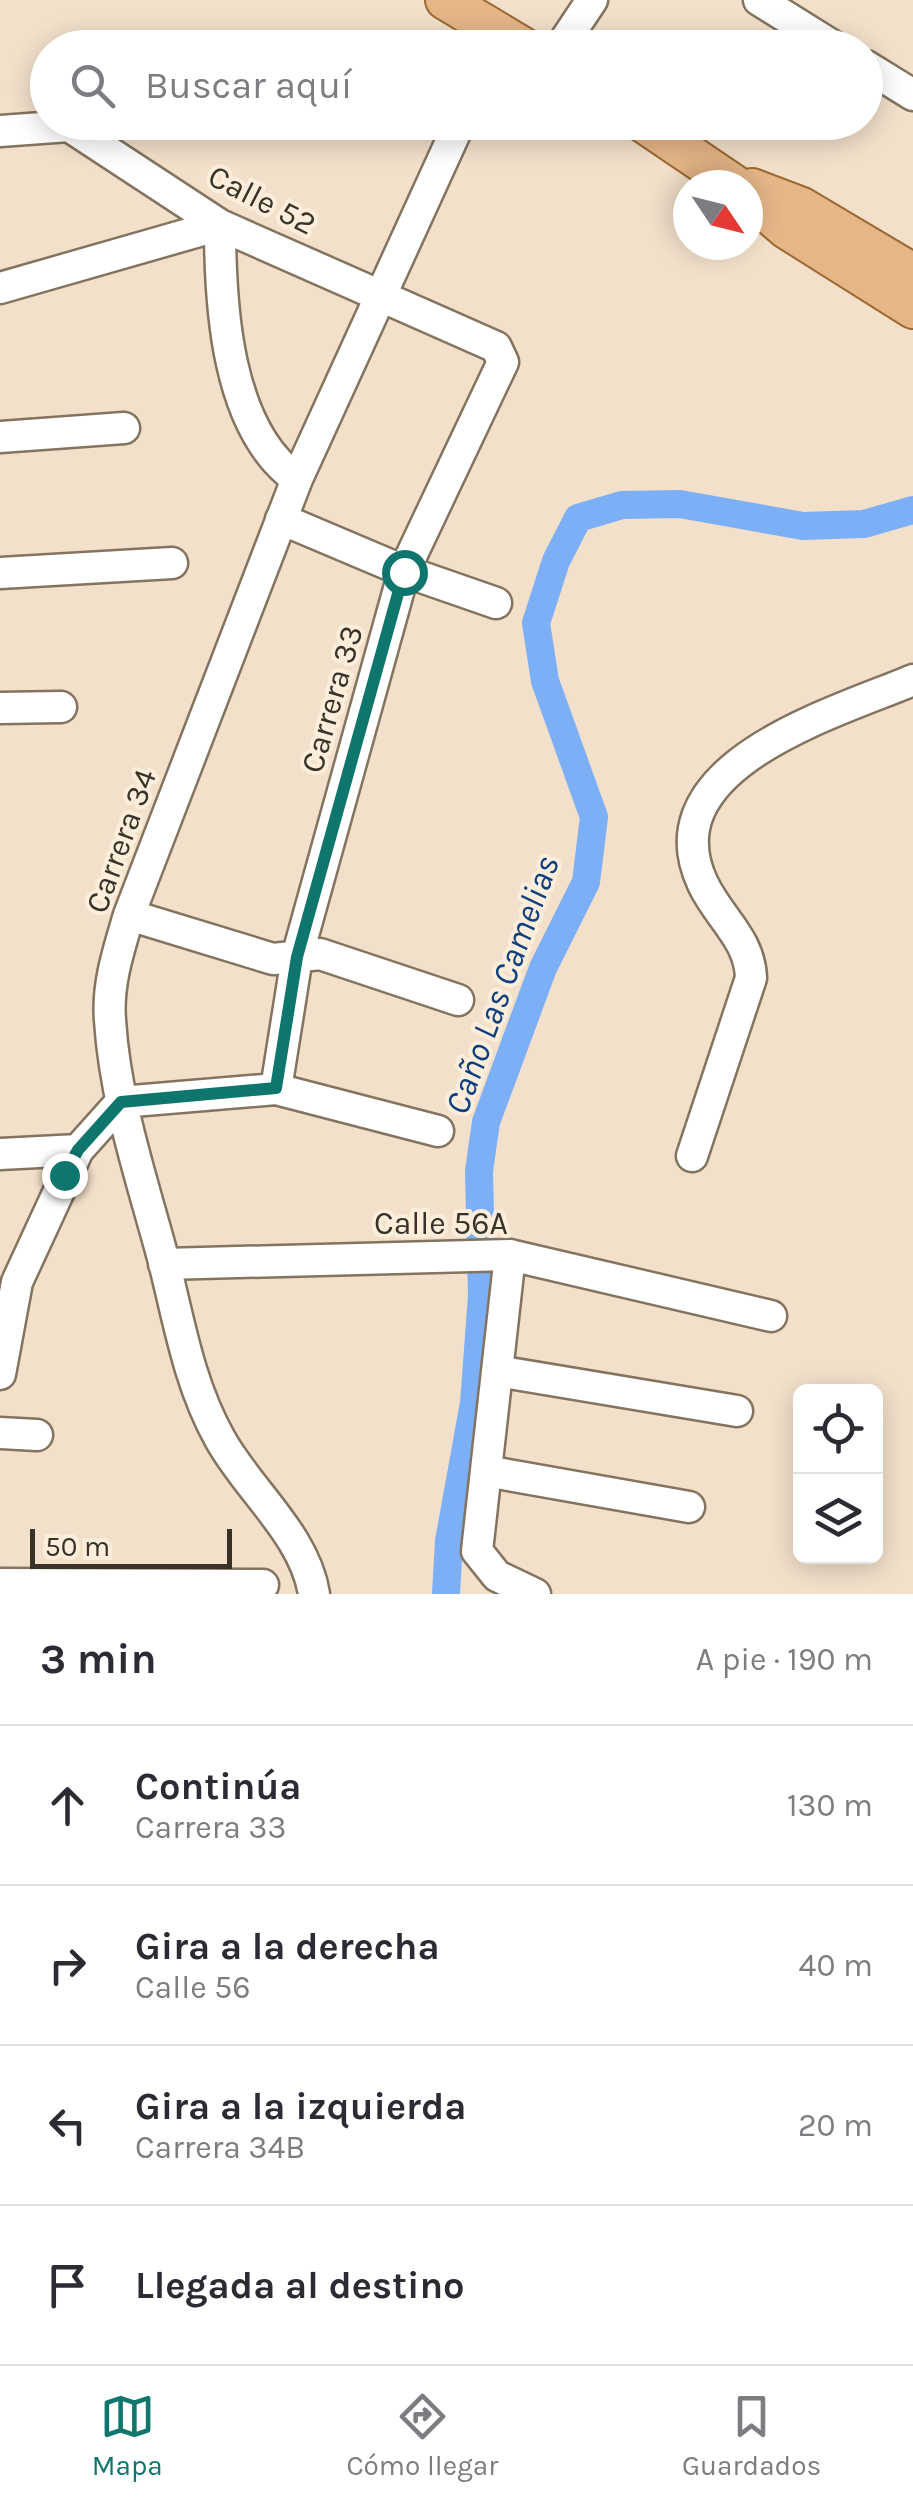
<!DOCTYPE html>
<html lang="es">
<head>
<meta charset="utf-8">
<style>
	body { margin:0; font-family:Karla,sans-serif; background:#f7f7f7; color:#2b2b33 }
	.controls { position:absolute; right:30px; bottom:30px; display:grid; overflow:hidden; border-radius:15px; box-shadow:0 5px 25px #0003 }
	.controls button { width:90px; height:90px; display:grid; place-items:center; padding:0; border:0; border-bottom:2px solid #e1e1e2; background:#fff; color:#2b2b33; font:50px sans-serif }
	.compass { position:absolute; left:673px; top:170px; width:90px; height:90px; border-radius:50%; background:#fff; box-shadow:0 5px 25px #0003; rotate:125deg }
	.scale { position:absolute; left:30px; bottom:25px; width:202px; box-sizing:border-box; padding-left:10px; border:5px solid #383229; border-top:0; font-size:28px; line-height:35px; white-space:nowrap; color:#383229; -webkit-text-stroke:8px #fdeedc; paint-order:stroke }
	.stop { position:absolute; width:30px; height:30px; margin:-22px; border:8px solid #0f766e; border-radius:50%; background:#fff }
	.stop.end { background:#0f766e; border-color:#fff; box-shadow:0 2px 10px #0008 }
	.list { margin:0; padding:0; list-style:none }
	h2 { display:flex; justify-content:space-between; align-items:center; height:130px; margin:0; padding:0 40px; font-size:42px }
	h2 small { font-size:32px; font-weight:400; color:#7c7c81 }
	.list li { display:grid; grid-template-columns:65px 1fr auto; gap:30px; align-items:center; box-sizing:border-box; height:160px; padding:0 40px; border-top:2px solid #e1e1e2 }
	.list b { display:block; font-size:38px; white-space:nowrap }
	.list p { margin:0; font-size:32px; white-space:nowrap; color:#7c7c81 }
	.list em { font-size:32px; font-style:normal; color:#7c7c81 }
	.icon { flex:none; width:55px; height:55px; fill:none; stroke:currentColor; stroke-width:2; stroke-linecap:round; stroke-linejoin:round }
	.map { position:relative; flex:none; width:913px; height:1594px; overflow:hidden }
	.search { position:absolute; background:#fff; box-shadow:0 5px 25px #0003; left:30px; right:30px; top:30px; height:110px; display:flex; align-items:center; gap:25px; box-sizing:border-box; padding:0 35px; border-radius:55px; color:#7c7c81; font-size:38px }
	.sheet { height:770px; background:#fff }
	nav { display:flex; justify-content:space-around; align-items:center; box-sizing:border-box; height:140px; border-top:2px solid #e1e1e2; background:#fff; font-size:28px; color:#7c7c81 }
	nav a { display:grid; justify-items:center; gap:5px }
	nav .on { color:#0f766e }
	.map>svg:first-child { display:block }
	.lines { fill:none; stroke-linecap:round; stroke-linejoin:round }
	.canal { stroke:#7daff6; stroke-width:28 }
	.minor-casing { stroke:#83735f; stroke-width:35 }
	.major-casing { stroke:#9d6933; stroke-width:42 }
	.minor { stroke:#fff; stroke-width:30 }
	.major { stroke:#e5b688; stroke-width:38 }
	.route { stroke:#0f766e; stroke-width:12 }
	.labels { text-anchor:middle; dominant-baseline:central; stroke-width:8; stroke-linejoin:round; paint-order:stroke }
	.street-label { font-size:32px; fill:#383229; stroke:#fdeedc }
	.water-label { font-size:35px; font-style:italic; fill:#0f3f7e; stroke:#fdeedc }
</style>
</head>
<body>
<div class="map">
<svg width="913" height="1594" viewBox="0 0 913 1594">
	<rect width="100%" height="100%" fill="#f2e0ca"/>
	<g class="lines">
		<!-- canal -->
		<path class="canal" d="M446,1594L449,1541L474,1403L482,1295L479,1171L486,1122L543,968L586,882L594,817L545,681L536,623L556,561L578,518L622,505L680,504L803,526L864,524L913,510"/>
		<!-- minor casing -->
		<g class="minor-casing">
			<path id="minor" d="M759,0L836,48
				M560,48L592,0
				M866,66L913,95
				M0,131L69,126L220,225L496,347L503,362L404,571L297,957L276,1089
				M0,288L220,225C220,304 226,429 297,479
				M0,437L124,428
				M281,519L404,571L496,603
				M0,573L172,563
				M0,708L61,707
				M129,915L273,959L320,954L458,1000
				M0,1154L78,1150
				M692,1156L751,978C750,939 719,918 703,884C647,766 835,713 913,680
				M510,1255L477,1551L497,1576L535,1594
				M164,1264L510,1255L771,1316
				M497,1371L737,1411
				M0,1374L17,1282L78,1150L121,1102L276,1089L438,1131
				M0,1433L37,1435
				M486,1471L689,1507
				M0,1584L263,1585
				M314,1594C305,1535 248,1490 220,1439C188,1382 179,1320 163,1258C142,1180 115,1101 110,1020C107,984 119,949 129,915L297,479L460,122"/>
		</g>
		<!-- major casing -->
		<g class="major-casing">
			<path id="major" d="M445,0L525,48
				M642,122L735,185
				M752,188L802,207L913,273
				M748,196L786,229L913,309"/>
		</g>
		<!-- minor -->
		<use href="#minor" class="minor"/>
		<!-- major -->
		<use href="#major" class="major"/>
	</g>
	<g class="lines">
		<!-- route -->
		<path class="route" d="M64,1175L78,1150L121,1102L276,1088L297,957L404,572"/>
	</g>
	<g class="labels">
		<!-- street labels -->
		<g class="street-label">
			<text transform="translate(262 200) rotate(27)">Calle 52</text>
			<text transform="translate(332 699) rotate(-74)">Carrera 33</text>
			<text transform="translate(121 841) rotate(-70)">Carrera 34</text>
			<text x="441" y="1223">Calle 56A</text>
		</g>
		<!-- water labels -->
		<g class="water-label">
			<text transform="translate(502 985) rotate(-70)">Caño Las Camelias</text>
		</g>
	</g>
</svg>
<div class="controls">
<button><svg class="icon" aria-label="locate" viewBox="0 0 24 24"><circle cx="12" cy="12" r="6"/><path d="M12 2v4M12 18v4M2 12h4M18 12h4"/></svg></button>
<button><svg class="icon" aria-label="layers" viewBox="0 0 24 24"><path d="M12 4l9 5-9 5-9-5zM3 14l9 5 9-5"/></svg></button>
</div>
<svg class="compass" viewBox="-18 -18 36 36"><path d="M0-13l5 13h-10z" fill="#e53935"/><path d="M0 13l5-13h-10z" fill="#7c7c81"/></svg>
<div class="scale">50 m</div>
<div class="stop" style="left:404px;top:572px"></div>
<div class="stop end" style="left:64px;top:1175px"></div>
<div class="search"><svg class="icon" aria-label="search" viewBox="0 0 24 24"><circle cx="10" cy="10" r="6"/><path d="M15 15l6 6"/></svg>Buscar aquí</div>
</div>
<section class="sheet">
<h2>3 min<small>A pie · 190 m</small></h2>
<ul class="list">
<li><svg class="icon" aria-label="ahead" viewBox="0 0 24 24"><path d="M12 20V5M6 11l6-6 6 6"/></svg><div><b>Continúa</b><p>Carrera 33</p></div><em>130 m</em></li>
<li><svg class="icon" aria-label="right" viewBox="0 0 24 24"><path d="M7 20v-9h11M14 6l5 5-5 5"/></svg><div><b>Gira a la derecha</b><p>Calle 56</p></div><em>40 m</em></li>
<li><svg class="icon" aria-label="left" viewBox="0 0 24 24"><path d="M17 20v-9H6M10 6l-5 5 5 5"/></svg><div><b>Gira a la izquierda</b><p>Carrera 34B</p></div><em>20 m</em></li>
<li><svg class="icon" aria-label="arrive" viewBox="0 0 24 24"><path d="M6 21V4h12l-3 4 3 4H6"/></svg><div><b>Llegada al destino</b></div></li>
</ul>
</section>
<nav>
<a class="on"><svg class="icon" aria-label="map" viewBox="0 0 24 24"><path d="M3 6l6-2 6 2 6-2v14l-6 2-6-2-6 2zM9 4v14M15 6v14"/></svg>Mapa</a>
<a><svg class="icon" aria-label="directions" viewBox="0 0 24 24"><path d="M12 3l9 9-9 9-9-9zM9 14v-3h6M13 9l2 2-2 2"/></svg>Cómo llegar</a>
<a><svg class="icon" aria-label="saved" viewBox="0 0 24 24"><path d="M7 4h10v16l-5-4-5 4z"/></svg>Guardados</a>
</nav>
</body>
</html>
